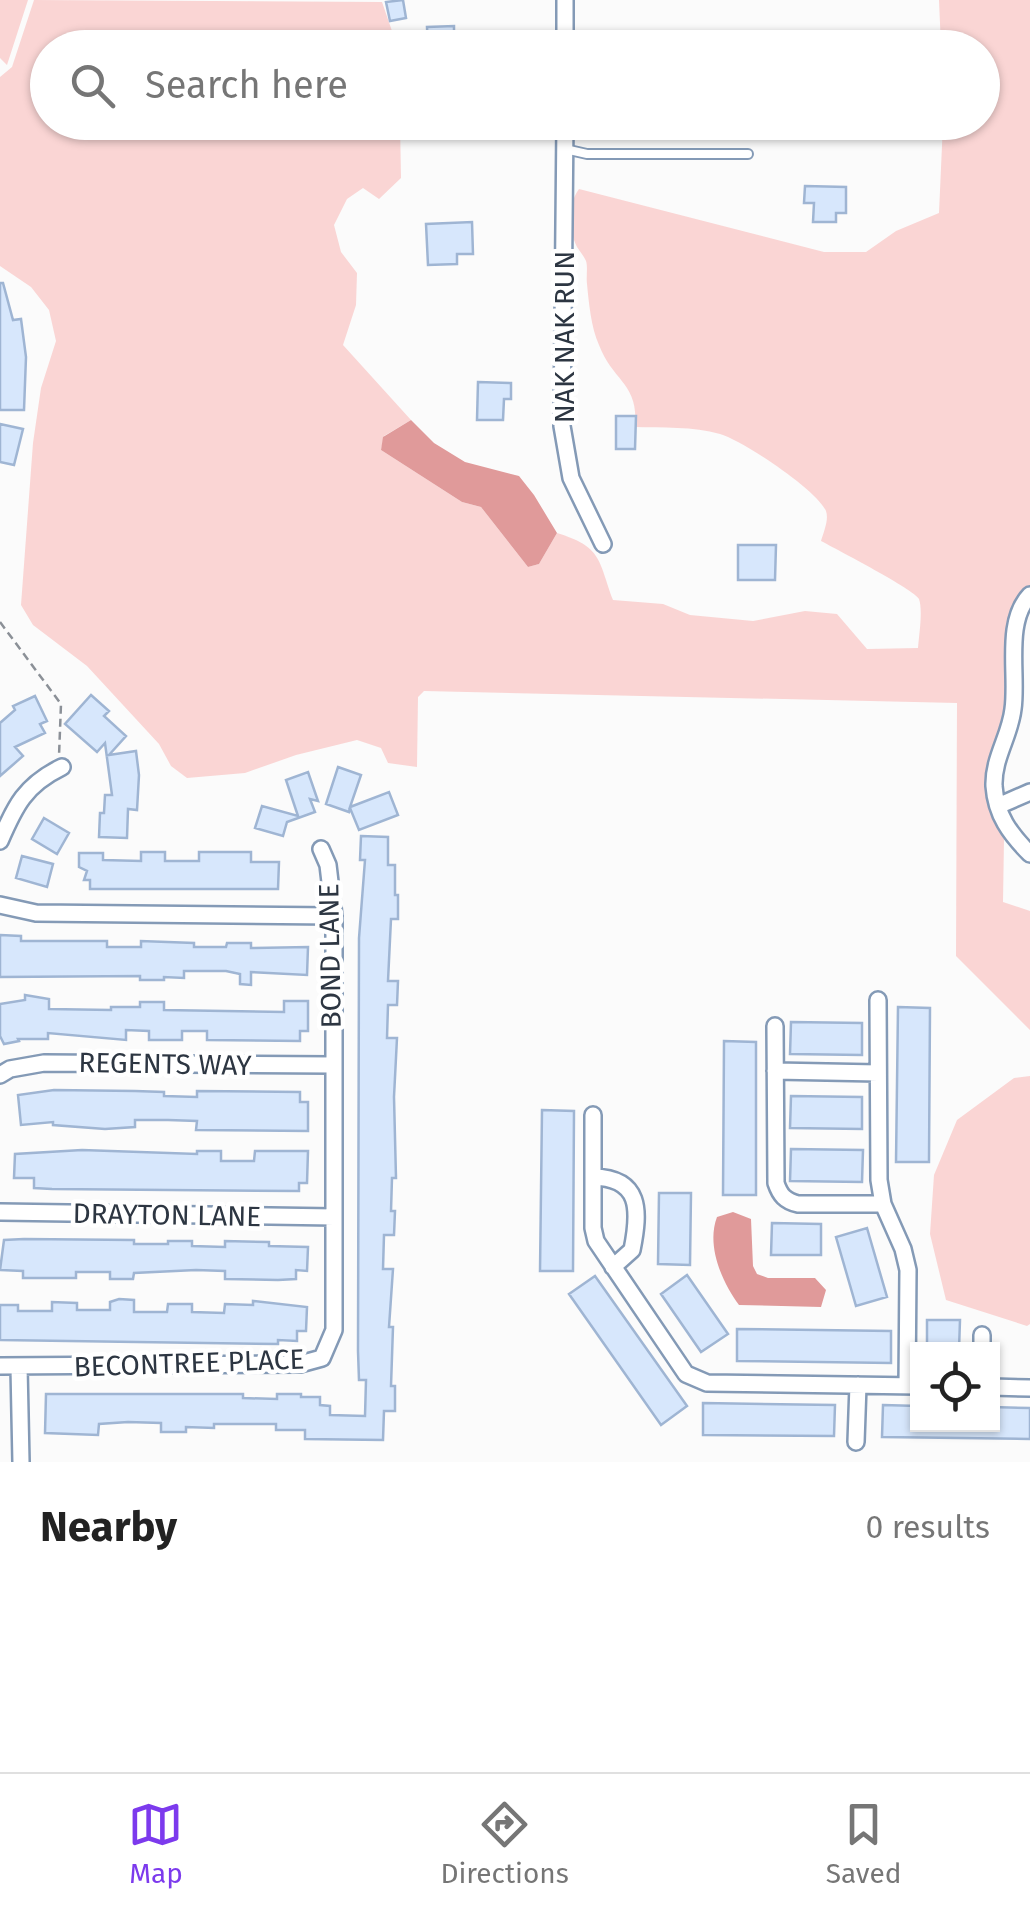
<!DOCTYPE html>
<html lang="en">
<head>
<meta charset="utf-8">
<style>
	body { margin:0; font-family:"Fira Sans",sans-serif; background:#f2f2f2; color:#222 }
	.controls { position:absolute; right:30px; bottom:30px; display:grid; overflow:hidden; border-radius:0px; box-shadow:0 2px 8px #0004 }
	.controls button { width:90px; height:90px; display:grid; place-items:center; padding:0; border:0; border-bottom:2px solid #e0e0e0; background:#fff; color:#222; font:50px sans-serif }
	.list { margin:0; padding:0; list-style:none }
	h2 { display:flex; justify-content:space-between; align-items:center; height:130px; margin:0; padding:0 40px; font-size:42px }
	h2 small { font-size:32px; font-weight:400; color:#767676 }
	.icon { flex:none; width:55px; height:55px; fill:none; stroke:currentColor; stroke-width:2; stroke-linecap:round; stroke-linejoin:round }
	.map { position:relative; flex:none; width:1030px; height:1462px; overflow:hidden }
	.search { position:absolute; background:#fff; box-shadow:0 2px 8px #0004; left:30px; right:30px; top:30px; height:110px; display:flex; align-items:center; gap:25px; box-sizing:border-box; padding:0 35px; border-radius:55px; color:#767676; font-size:38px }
	.sheet { height:310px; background:#fff }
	nav { display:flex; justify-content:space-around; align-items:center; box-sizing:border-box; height:140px; border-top:2px solid #e0e0e0; background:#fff; font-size:28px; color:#767676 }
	nav a { display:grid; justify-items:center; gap:5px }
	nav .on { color:#7c3aed }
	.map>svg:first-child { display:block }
	.green { fill:#fad5d4 }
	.water { fill:#e09a9a }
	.building { fill:#d7e7fc; stroke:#9fb5d3; stroke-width:2.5 }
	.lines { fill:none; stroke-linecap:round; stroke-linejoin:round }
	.service-casing { stroke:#849ab6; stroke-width:12 }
	.minor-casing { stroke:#849ab6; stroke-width:20 }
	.path { stroke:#8b9097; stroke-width:2.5; stroke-dasharray:8 5; stroke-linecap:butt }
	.service { stroke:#fff; stroke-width:8 }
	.minor { stroke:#fff; stroke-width:15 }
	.labels { text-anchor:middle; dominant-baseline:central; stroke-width:9; stroke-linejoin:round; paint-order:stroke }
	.street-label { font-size:28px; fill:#2d3642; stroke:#fff }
</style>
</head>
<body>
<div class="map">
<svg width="1030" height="1462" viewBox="0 0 1030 1462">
	<rect width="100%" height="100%" fill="#fbfbfb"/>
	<!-- green -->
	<path class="green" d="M0,0H28L7,65L0,58Z
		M34,0L382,2L392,31L393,47L48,48V122L400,123L401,178L379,199L363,188L347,199L334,225L341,252L357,273L356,305L343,345L411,420L384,436L381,450L462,502L481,507L528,567L539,564L557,533C602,547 598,559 613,600L663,604L690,615L753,621L805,611L837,614L867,649L918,648C919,635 923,611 919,599C915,590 836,549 821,541C824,531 829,520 826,511C817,490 742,440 720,434C693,426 662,428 635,427C639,383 613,382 599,345C591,327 589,304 587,284C586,277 588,267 586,261C584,256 580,252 577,247C568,229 567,206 579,189L824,252H866L896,231L939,213L943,123L982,122V48L941,47L939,0H1030V585L1017,600L1010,623L1007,710L988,767V786L1004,839L1003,902L1030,911V1030L956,956L957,703L424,691L418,697L417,767L388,763L381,748L357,740L296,755L245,773L187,778L171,766L159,744L87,666L33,625L21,605L33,443L41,388L56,341L49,310L31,287L0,266V77L12,67Z
		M1030,1076V1324L1027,1326L946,1300L930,1234L934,1175L957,1120L1014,1078Z"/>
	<!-- water -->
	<path class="water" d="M411,420L434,443L465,462L519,476L534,495L557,533L539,564L528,567L481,507L462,502L381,450L383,437Z
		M733,1212L751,1219L753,1266L757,1274L768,1278H815L826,1290L821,1307L739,1305C722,1282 706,1246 717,1217Z"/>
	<!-- building -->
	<path class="building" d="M403,0L406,18L390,21L386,2Z
		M454,26V48H428L427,27Z
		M805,186L846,187V213H836V222H813L814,203H804Z
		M472,222L473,254H457V264L428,265L426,224Z
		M0,283H3L13,320L21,319L26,357L24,410H0Z
		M478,382L511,383V399H504L503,420H477Z
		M616,416H636L635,449H616Z
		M0,424L23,429L14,465L0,462Z
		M738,545H776L775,580H738Z
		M91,695L109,711L104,716L126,736L109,755L136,751L139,775L137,810L128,809L127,838L99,837L100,813H104L105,795H112L105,743L97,752L65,724Z
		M35,696L47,721L40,724L45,733L15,747L23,756L0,776V723L15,710L13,706Z
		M338,767L361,775L350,807L389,792L398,815L359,830L350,808L349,812L326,804Z
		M308,772L318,801L310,799L315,812L287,822L283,836L255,828L262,806L298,816L286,780Z
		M44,818L69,833L57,854L32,839Z
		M361,836L388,837V865H395V895H398V919H391L388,981H398L397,1005H388L387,1038H397L394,1097L396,1178H392L391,1211H395L394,1235H384L383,1269H393L389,1327H393L391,1386H395V1411H384L383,1440L305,1439V1430H276V1424H214V1428L186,1427V1432H161V1423L128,1422L99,1424L98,1435L45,1433L46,1394H243V1398L277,1399V1394H301V1397H320V1405L330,1406V1415L365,1416L366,1380H359L358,1351L359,938L365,860H360Z
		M141,852H165V861H199V852H251V862H279L278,889H90V880H84L87,871L79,867V853H103V860L141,861Z
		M22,856L53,864L47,887L16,878Z
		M0,935L21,936V941H107V947H141V941L194,943V947H226L227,943H251V948L308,947L307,975L251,972V985L240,984V974L226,971H184V978L164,977V980H140V976L0,977Z
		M25,995L49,999V1009L111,1010V1007H140V1002H164V1010L284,1012V1001H308V1031H300V1041L207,1040V1031H182V1040H149V1031L126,1030V1040L48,1033V1039H18L19,1041L4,1044L0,1036V1004L25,1000Z
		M898,1007L930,1008L929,1162H896Z
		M791,1022L862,1023V1055L790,1054Z
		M724,1041L756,1042V1195H723Z
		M54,1090L135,1091L164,1092V1096L197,1097V1091L300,1092V1102H308V1131L196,1130L197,1121L168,1120H135V1127L105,1129L53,1125V1122L21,1125L18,1095Z
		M791,1096L862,1097V1129L790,1128Z
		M542,1110L574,1111L573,1271H540Z
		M791,1149L863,1150L862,1182L790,1181Z
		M82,1150L197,1154V1151H221V1161H254L255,1151H308L307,1183H299V1191L52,1189L34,1188V1178H14L15,1154Z
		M659,1193H691L690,1265L658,1264Z
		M772,1223L821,1224V1255H771Z
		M867,1228L887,1297L856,1306L836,1237Z
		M24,1239L134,1240V1244H168V1241H192V1246L225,1247V1241L269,1242V1246L308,1247L307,1271L296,1270V1279L278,1280L225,1279V1271L196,1270L134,1273L133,1279H110V1272H76V1278H23V1271L0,1270L4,1240Z
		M687,1275L728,1334L701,1352L661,1294Z
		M595,1276L687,1406L661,1425L569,1294Z
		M119,1299L134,1300V1312H167L168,1304H192V1312L224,1313L225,1304L253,1305V1301L307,1307L306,1331H297V1341L278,1340V1344L0,1340V1305H18V1311H52V1302L77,1303V1310H110V1302Z
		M927,1320H960L959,1350H927Z
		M737,1329L891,1331V1363L737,1361Z
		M703,1403L835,1405L834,1436L703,1435Z
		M883,1405L918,1406V1424H992V1407L1030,1408V1439L882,1437Z"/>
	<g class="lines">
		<!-- service casing -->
		<g class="service-casing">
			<path id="service" d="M565,149L587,154H748"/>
		</g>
		<!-- minor casing -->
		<g class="minor-casing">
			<path id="minor" d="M565,48V0
				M565,122L562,426L571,478L603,544
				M1030,595C1004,622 1018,675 1013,709C1010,736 993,758 994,786C996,815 1010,834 1030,854
				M998,806L1030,792
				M0,841C15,806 25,785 62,767
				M0,905L36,913L334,916
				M878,1000L879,1180L883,1204L903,1249L908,1270L907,1386
				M775,1026L776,1183C780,1195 785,1201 798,1204H883
				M775,1071L878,1073
				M0,1075L10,1069L44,1063L332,1065
				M593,1115V1228L596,1241L686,1374L707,1383L918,1386
				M593,1177C641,1178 640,1210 632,1250L613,1267
				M0,1212L334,1217
				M982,1350V1335
				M0,1366L300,1364L322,1358L334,1330V916L328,865L321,849
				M19,1367L21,1462
				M992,1387L1030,1388
				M856,1442L858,1385"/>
		</g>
		<!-- path -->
		<path class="path" d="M0,622L61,704L59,756"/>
		<!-- service -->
		<use href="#service" class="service"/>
		<!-- minor -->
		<use href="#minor" class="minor"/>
	</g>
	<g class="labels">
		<!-- street labels -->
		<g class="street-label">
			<text transform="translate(564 337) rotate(-90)">NAK NAK RUN</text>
			<text transform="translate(330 956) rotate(-91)">BOND LANE</text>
			<text transform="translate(165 1064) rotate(1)">REGENTS WAY</text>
			<text transform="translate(167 1215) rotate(1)">DRAYTON LANE</text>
			<text transform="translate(189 1363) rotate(-2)">BECONTREE PLACE</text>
		</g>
	</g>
</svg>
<div class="controls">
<button><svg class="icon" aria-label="locate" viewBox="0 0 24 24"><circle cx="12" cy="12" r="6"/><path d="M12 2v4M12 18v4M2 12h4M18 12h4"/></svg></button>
</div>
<div class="search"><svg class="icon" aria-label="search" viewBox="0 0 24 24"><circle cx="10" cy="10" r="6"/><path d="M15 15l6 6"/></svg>Search here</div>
</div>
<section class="sheet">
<h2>Nearby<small>0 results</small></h2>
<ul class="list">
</ul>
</section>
<nav>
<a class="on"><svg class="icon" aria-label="map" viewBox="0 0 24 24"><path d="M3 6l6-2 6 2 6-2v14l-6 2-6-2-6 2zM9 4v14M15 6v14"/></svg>Map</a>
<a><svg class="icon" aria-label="directions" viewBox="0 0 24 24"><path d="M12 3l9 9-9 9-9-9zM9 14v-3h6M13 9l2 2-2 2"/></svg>Directions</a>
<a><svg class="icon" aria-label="saved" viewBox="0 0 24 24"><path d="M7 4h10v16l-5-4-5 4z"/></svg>Saved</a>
</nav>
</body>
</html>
